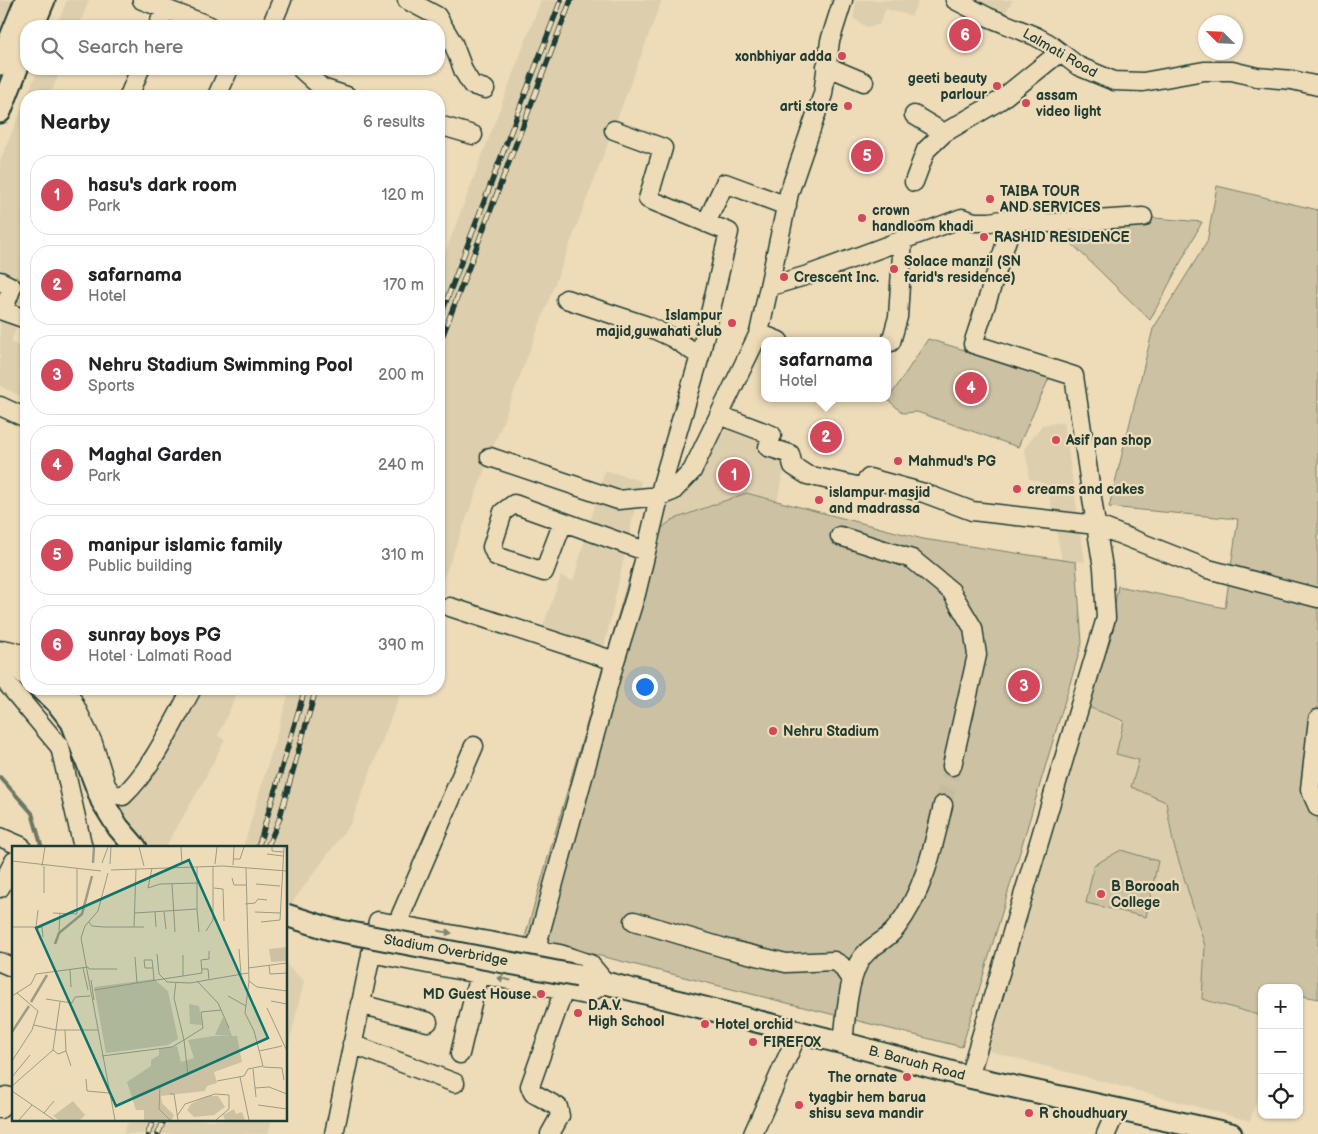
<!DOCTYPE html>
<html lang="en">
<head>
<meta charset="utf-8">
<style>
	body { margin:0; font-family:"Balsamiq Sans",sans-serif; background:#f6f6f6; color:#202124 }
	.controls { position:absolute; right:15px; bottom:15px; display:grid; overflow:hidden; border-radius:10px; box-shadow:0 1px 4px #0004 }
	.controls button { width:45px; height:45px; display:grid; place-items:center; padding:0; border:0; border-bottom:1px solid #e0e0e0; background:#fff; color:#202124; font:25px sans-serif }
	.compass { position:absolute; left:1198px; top:15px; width:45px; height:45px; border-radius:50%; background:#fff; box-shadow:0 1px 4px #0004; rotate:294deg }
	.you { position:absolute; left:644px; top:686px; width:18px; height:18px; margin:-12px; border:4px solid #fff; border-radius:50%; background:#1a73e8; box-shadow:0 0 0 8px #1a73e833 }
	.badge { display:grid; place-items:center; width:32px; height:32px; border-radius:50%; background:#d1495b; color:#fff; font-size:16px; font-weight:700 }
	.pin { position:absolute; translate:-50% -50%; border:2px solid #fff; box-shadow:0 1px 5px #0006 }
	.popup { position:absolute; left:761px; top:337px; width:130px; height:65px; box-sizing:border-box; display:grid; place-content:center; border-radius:10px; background:#fff; filter:drop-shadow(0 1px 4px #0005); font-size:16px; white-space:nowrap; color:#757577 }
	.popup b { font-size:19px; color:#202124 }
	.popup::after { content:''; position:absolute; left:50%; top:100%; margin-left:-10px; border:10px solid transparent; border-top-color:#fff }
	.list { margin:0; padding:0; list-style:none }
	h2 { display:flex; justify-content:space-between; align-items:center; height:65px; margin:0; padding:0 20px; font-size:21px }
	h2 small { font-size:16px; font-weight:400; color:#757577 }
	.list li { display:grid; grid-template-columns:32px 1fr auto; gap:15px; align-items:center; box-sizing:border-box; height:80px; margin:0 10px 10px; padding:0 10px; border:1px solid #e0e0e0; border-radius:20px }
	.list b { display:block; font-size:19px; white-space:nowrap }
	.list p { margin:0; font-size:16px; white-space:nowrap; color:#757577 }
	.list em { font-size:16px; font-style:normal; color:#757577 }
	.icon { flex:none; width:28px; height:28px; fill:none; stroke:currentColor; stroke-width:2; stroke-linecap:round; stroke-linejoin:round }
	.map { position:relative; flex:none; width:1318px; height:1134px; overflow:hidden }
	.search { position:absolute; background:#fff; box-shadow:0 1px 4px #0004; left:20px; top:20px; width:425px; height:55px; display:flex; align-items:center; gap:12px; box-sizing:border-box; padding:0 18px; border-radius:20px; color:#757577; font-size:19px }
	.panel { position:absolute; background:#fff; box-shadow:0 1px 4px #0004; left:20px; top:90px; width:425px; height:605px; border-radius:20px }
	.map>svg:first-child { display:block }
	.built { fill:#ddcfae }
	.green { fill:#ccc2a3; stroke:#76806c }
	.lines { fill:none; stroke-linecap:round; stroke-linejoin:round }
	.stream { stroke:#6a7764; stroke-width:4 }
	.minor-tunnel { stroke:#c5bc9e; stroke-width:18; stroke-dasharray:18 9; stroke-linecap:butt }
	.minor-casing { stroke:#1f3d34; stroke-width:21 }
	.major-casing { stroke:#1f3d34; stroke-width:25 }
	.minor { stroke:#eedcb9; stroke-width:18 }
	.major { stroke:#eedcb9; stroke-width:21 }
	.rail-casing { stroke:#1f3d34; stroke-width:5.5 }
	.rail { stroke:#eedcb9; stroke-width:4; stroke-dasharray:11; stroke-linecap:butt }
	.major-bridge-casing { stroke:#1f3d34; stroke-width:25; stroke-linecap:butt }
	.major-bridge { stroke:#eedcb9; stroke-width:21 }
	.oneway { fill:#7c8570 }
	.poi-dot { fill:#d1495b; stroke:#eedcb9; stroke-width:2 }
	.labels { text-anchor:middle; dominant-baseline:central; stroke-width:4.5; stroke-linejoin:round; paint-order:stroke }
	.street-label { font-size:14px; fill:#1f3d34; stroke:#eedcb9 }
	.poi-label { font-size:14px; font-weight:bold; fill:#1f3d34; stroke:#eedcb9; text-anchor:start }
	.inset-river { fill:none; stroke:#9c9d84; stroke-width:2.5 }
	.inset-road { fill:none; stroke:#9b9c84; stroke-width:1 }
	.view { fill:#0f766e; fill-opacity:0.15; stroke:#0f766e; stroke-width:2.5 }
	.inset-edge { fill:none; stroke:#1f3d34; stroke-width:2.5 }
</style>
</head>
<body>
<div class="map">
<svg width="1318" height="1134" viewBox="0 0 1318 1134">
	<rect width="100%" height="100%" fill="#eedcb9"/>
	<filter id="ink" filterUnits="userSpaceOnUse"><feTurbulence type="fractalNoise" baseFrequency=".02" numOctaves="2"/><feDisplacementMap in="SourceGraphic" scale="10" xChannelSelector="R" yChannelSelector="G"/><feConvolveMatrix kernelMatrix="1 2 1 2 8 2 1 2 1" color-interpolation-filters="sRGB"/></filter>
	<g filter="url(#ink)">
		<!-- built -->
		<path class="built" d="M0,0H21L0,48Z
			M67,0H89L79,26H56Z
			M541,0H662L439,591V269Z
			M853,0H919L911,16L886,9L879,25L866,27L853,18L856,1Z
			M964,0H1013L1003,17Z
			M38,69H61L50,96H27Z
			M26,98V302L11,342L26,350V399L0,386V161Z
			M1064,422L1085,562L1062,560L1047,485L1028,478L1029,469L1024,449L1042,425Z
			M730,423L765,436L787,459L777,501L746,493L672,520L658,531L662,509L697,475Z
			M605,470L641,481L601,662L539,637L561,576L573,581Z
			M193,689H239L218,736L225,740L202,784L165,848H152L119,807L153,762Z
			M290,689H402L351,823L286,911V848H243Z
			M1069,703L1083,705L1122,722L1116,754L1139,760L1166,802L1173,842L1205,946L1202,999L1262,1016V1083L1250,1121L970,1046Z
			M286,964L304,981L286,1057Z
			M129,1120H272L268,1134H123Z"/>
		<!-- green -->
		<path class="green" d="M1217,186L1318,210V999L1299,995V988H1262V1016L1202,999L1205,946L1173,842L1166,802L1131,787L1139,760L1116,754L1124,721L1083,705L1111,627L1118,586L1225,608L1238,519L1109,507L1153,329L1207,242Z
			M1143,217L1202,222L1150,320L1065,237L1066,222Z
			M928,339L1050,376L1018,447L917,412L903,413L888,400Z
			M746,493L923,539L1076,562L1082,643L962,1047L525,937L638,547L672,520Z
			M1121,850L1158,861L1146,917L1086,903L1094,865Z"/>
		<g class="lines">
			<!-- stream -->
			<path class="stream" d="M0,777L32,813L42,848"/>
			<!-- minor-tunnel -->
			<path class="minor-tunnel" d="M943,805L952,766"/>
			<!-- minor casing -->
			<g class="minor-casing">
				<path id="minor" d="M142,0L210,26
					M407,0L437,16L453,43L464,72L472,85L485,89
					M955,0L988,17L1035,36L1048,43L1078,66L1114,81L1143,82L1204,71H1232L1257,77L1292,80L1318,86
					M158,26L165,9
					M271,26L282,0
					M826,66L864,82
					M301,69L322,88L320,96
					M322,88L347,96
					M129,96L140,69
					M217,96L229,69
					M914,115L944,133L926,150L914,182
					M439,125L473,135
					M614,130L663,148L648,199L729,232L700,356
					M944,133L999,101L1060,52
					M706,223L725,183L787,206
					M0,281L12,287L3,311L26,319
					M771,286L808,275L962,218L975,222H990L1014,218L1048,223L1143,217
					M759,333L779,341
					M891,342L898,317L903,238
					M0,406L26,418
					M719,415L772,435L768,447L790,454L793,466L807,475L861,487L869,478L924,493L972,511L1096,525L1074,376L973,344L1014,218
					M490,457L618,500L660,496L673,491L692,471L759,333L789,193L823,94L830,41L843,0
					M563,522L544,572L496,556L492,547L503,512L514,504L645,551
					M1096,525L1208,569L1318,598
					M840,536L912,559L951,591L973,628L977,655L952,766
					M450,607L615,661L636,594L663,481L700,356L673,338L645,325L566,299
					M0,651L8,650L26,655
					M0,675L60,747L83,848
					M67,689L93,743L106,785L112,794L123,796C152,769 173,723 192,689
					M1318,719L1310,789L1318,807
					M0,837L21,846L20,848
					M0,888L14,861
					M634,921L728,949L786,963L834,961L841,965L852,981
					M397,924L474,746
					M536,948L615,661
					M0,962L14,968
					M360,1004L428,1022
					M843,1043C846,1017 847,987 858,964C867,946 885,943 896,928C924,892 933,848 943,805
					M352,1044L455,1083
					M460,1054L479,974
					M969,1077L1106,618L1103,568L1096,525
					M0,1109L6,1096L14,1098
					M334,1134L378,921L560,954L590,964L606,983L586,995L371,953
					M550,1134L560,1116L558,1107L533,1093L530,1086L564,990
					M753,1134L798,1033
					M1106,1134L1117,1109"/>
			</g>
			<!-- major casing -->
			<g class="major-casing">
				<path id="major" d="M33,26L44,0
					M0,64L26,0
					M0,112L26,45
					M0,652L26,675
					M41,689L58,704L72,722L102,801L118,827L136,848
					M578,976L843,1043L969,1077L1231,1134"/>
			</g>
			<!-- minor -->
			<use href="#minor" class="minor"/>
			<!-- major -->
			<use href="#major" class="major"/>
			<!-- rail casing -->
			<g class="rail-casing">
				<path id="rail" d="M439,320L561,0
					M439,345L571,0
					M258,848L305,689
					M267,848L279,820L316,689
					M148,1134L153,1120
					M158,1134L164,1120"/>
			</g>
			<!-- rail -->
			<use href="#rail" class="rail"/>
			<!-- major-bridge casing -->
			<g class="major-bridge-casing">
				<path id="major-bridge" d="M286,915L330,929L578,976"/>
			</g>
			<!-- major-bridge -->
			<use href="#major-bridge" class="major-bridge"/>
		</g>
		<!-- one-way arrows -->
		<defs><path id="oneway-solid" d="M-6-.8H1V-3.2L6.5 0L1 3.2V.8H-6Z" transform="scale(1.25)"/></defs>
		<g class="oneway">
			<use href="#oneway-solid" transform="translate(445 932) rotate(10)"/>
			<use href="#oneway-solid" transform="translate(504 979) rotate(-169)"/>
		</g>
	</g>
	<!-- markers -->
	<g class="poi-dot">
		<circle cx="842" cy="56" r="5"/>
		<circle cx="997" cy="86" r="5"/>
		<circle cx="1026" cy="103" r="5"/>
		<circle cx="848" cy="106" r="5"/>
		<circle cx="990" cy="199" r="5"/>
		<circle cx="862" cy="218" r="5"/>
		<circle cx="984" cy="237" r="5"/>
		<circle cx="894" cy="269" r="5"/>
		<circle cx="784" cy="277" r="5"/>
		<circle cx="732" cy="323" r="5"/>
		<circle cx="1056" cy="440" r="5"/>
		<circle cx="898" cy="461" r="5"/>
		<circle cx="1017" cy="489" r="5"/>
		<circle cx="819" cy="500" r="5"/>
		<circle cx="773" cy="731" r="5"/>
		<circle cx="1101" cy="894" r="5"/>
		<circle cx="541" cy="994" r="5"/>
		<circle cx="578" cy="1013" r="5"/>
		<circle cx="705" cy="1024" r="5"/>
		<circle cx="753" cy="1042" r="5"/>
		<circle cx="907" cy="1077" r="5"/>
		<circle cx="799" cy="1105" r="5"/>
		<circle cx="1029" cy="1113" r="5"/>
	</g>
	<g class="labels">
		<!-- street labels -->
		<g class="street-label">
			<text transform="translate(1060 53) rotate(30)">Lalmati Road</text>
			<text transform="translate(446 950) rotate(10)">Stadium Overbridge</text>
			<text transform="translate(917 1063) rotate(15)">B. Baruah Road</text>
		</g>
		<!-- poi labels -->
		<g class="poi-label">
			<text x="832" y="56" text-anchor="end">xonbhiyar adda</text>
			<text x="987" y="78" text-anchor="end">geeti beauty<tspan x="987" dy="16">parlour</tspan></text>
			<text x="1036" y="95">assam<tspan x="1036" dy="16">video light</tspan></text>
			<text x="838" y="106" text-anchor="end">arti store</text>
			<text x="1000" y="191">TAIBA TOUR<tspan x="1000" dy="16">AND SERVICES</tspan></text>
			<text x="872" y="210">crown<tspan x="872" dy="16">handloom khadi</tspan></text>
			<text x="994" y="237">RASHID RESIDENCE</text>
			<text x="904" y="261">Solace manzil (SN<tspan x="904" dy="16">farid's residence)</tspan></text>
			<text x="794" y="277">Crescent Inc.</text>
			<text x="722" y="315" text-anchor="end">Islampur<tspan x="722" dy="16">majid,guwahati club</tspan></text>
			<text x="1066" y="440">Asif pan shop</text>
			<text x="908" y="461">Mahmud's PG</text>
			<text x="1027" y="489">creams and cakes</text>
			<text x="829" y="492">islampur masjid<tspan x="829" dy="16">and madrassa</tspan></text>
			<text x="783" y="731">Nehru Stadium</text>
			<text x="1111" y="886">B Borooah<tspan x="1111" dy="16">College</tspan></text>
			<text x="531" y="994" text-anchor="end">MD Guest House</text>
			<text x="588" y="1005">D.A.V.<tspan x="588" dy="16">High School</tspan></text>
			<text x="715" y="1024">Hotel orchid</text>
			<text x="763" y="1042">FIREFOX</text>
			<text x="897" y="1077" text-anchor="end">The ornate</text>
			<text x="809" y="1097">tyagbir hem barua<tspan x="809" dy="16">shisu seva mandir</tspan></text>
			<text x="1039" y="1113">R choudhuary</text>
		</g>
	</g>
	<!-- overview -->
	<g transform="translate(12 846)">
		<rect width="275" height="275" fill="#eedcb9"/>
		<path d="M275,101V115L259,116L257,103ZM142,133L156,145L166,193L156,199L94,207L82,141ZM177,158L187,160L190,179L178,178ZM211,171L217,182L220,190L203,189ZM202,190H225L230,216L202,226L205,237L195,240L193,245L149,250L150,257L162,269L160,274H132V264H124L115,236L139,220V214L147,209V203L165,200L169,216L182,212L176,194ZM195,250H206L213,261L202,269L182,271L175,264L179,258ZM61,255L73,269L68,274H47L41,270ZM222,263L224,268L230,266L233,274H213L211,269Z" fill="#ccc2a3"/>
		<path class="inset-river" d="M81,17L82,1M43,98L47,87L70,68L80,30M19,156L35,129M0,186L17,160"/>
		<path class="inset-road" d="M127,1L132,20M169,1L170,18M260,1V5L271,6M255,8L271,10M222,13H228L232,1M0,15L89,25M90,17L96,1M98,18L99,1M203,18L205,1M221,19L222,1M30,20L33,1M32,20V47M140,22L136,42L148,38L186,37M99,24L211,20L275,25M96,27L86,65L73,80L69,92L103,274M220,32L222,39H234M160,38L163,86M244,38L268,40M202,42L211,43L212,75M233,58L243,57L246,53L255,54M185,63L187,86M143,66L144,81M152,66L154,83M243,66L268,67M41,67L65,68V23M123,67L185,63V21M77,76L80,80L92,81H132M249,76L268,74L272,1M0,81H30L31,91M24,81L26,64M122,81L124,23M47,85L48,67M194,85L201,74V20M227,103L229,128M145,108L147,128L155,136L178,137L236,127M123,111L125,137L171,130V109M257,119L258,128L275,127M71,122L76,144M141,122H133L132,114H140L141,122L142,134M236,122L275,117M190,123H196L197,133M58,124L59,141M171,130L190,127L189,114L197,113V105M79,134L82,154M185,135L206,157L217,182M237,135L245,141L275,145M164,136L162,152L172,194L191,182L189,166L209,164M82,144L125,137M0,150L19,138L24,128L76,121L77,123H105M216,150L234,160M34,153L60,157L63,151L78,150M259,155L275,158M255,162L275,205M22,179L44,184H86M53,184L54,205M41,204L46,208L54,205L59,220M247,205L270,200M90,210L160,201L172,194L176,229L148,240L147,263L158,274M0,215L20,184L26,165L5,147M251,221L270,222L272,234M241,223L243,242M0,231L18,209M228,231L237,274M74,233L75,245L97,247M205,235L232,230L236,223L251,220L242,185L233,167L237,135L234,22M0,240L41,204L48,156M0,245L42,274M158,248H162L166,274M244,251L243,242L257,241L275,248M246,259L275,263M32,267L42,255M165,270L173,258L203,248L217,249V263L204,274M7,274L20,259"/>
		<path class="view" d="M177,14L256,192L104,260L24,82Z"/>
		<rect width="275" height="275" class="inset-edge"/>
	</g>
</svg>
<div class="controls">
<button>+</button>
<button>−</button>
<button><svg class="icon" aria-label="locate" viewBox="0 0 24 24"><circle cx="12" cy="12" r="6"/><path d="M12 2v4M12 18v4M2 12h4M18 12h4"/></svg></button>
</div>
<svg class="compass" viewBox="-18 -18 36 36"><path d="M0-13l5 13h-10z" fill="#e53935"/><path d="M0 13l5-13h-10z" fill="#757577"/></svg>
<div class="you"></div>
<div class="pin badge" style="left:734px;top:475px">1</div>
<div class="pin badge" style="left:826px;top:437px">2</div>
<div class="popup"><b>safarnama</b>Hotel</div>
<div class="pin badge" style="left:1024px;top:686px">3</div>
<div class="pin badge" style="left:971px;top:388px">4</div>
<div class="pin badge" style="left:867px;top:156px">5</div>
<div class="pin badge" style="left:965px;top:35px">6</div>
<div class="search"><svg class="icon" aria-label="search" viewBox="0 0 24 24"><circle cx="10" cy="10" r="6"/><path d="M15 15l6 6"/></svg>Search here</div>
<section class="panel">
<h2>Nearby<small>6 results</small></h2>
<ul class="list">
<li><span class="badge">1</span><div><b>hasu's dark room</b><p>Park</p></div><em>120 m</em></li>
<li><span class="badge">2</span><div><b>safarnama</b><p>Hotel</p></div><em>170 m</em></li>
<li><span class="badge">3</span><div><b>Nehru Stadium Swimming Pool</b><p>Sports</p></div><em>200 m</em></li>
<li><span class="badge">4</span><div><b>Maghal Garden</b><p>Park</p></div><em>240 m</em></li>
<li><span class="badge">5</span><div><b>manipur islamic family</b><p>Public building</p></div><em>310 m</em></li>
<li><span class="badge">6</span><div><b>sunray boys PG</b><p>Hotel · Lalmati Road</p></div><em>390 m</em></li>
</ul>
</section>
</div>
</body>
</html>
